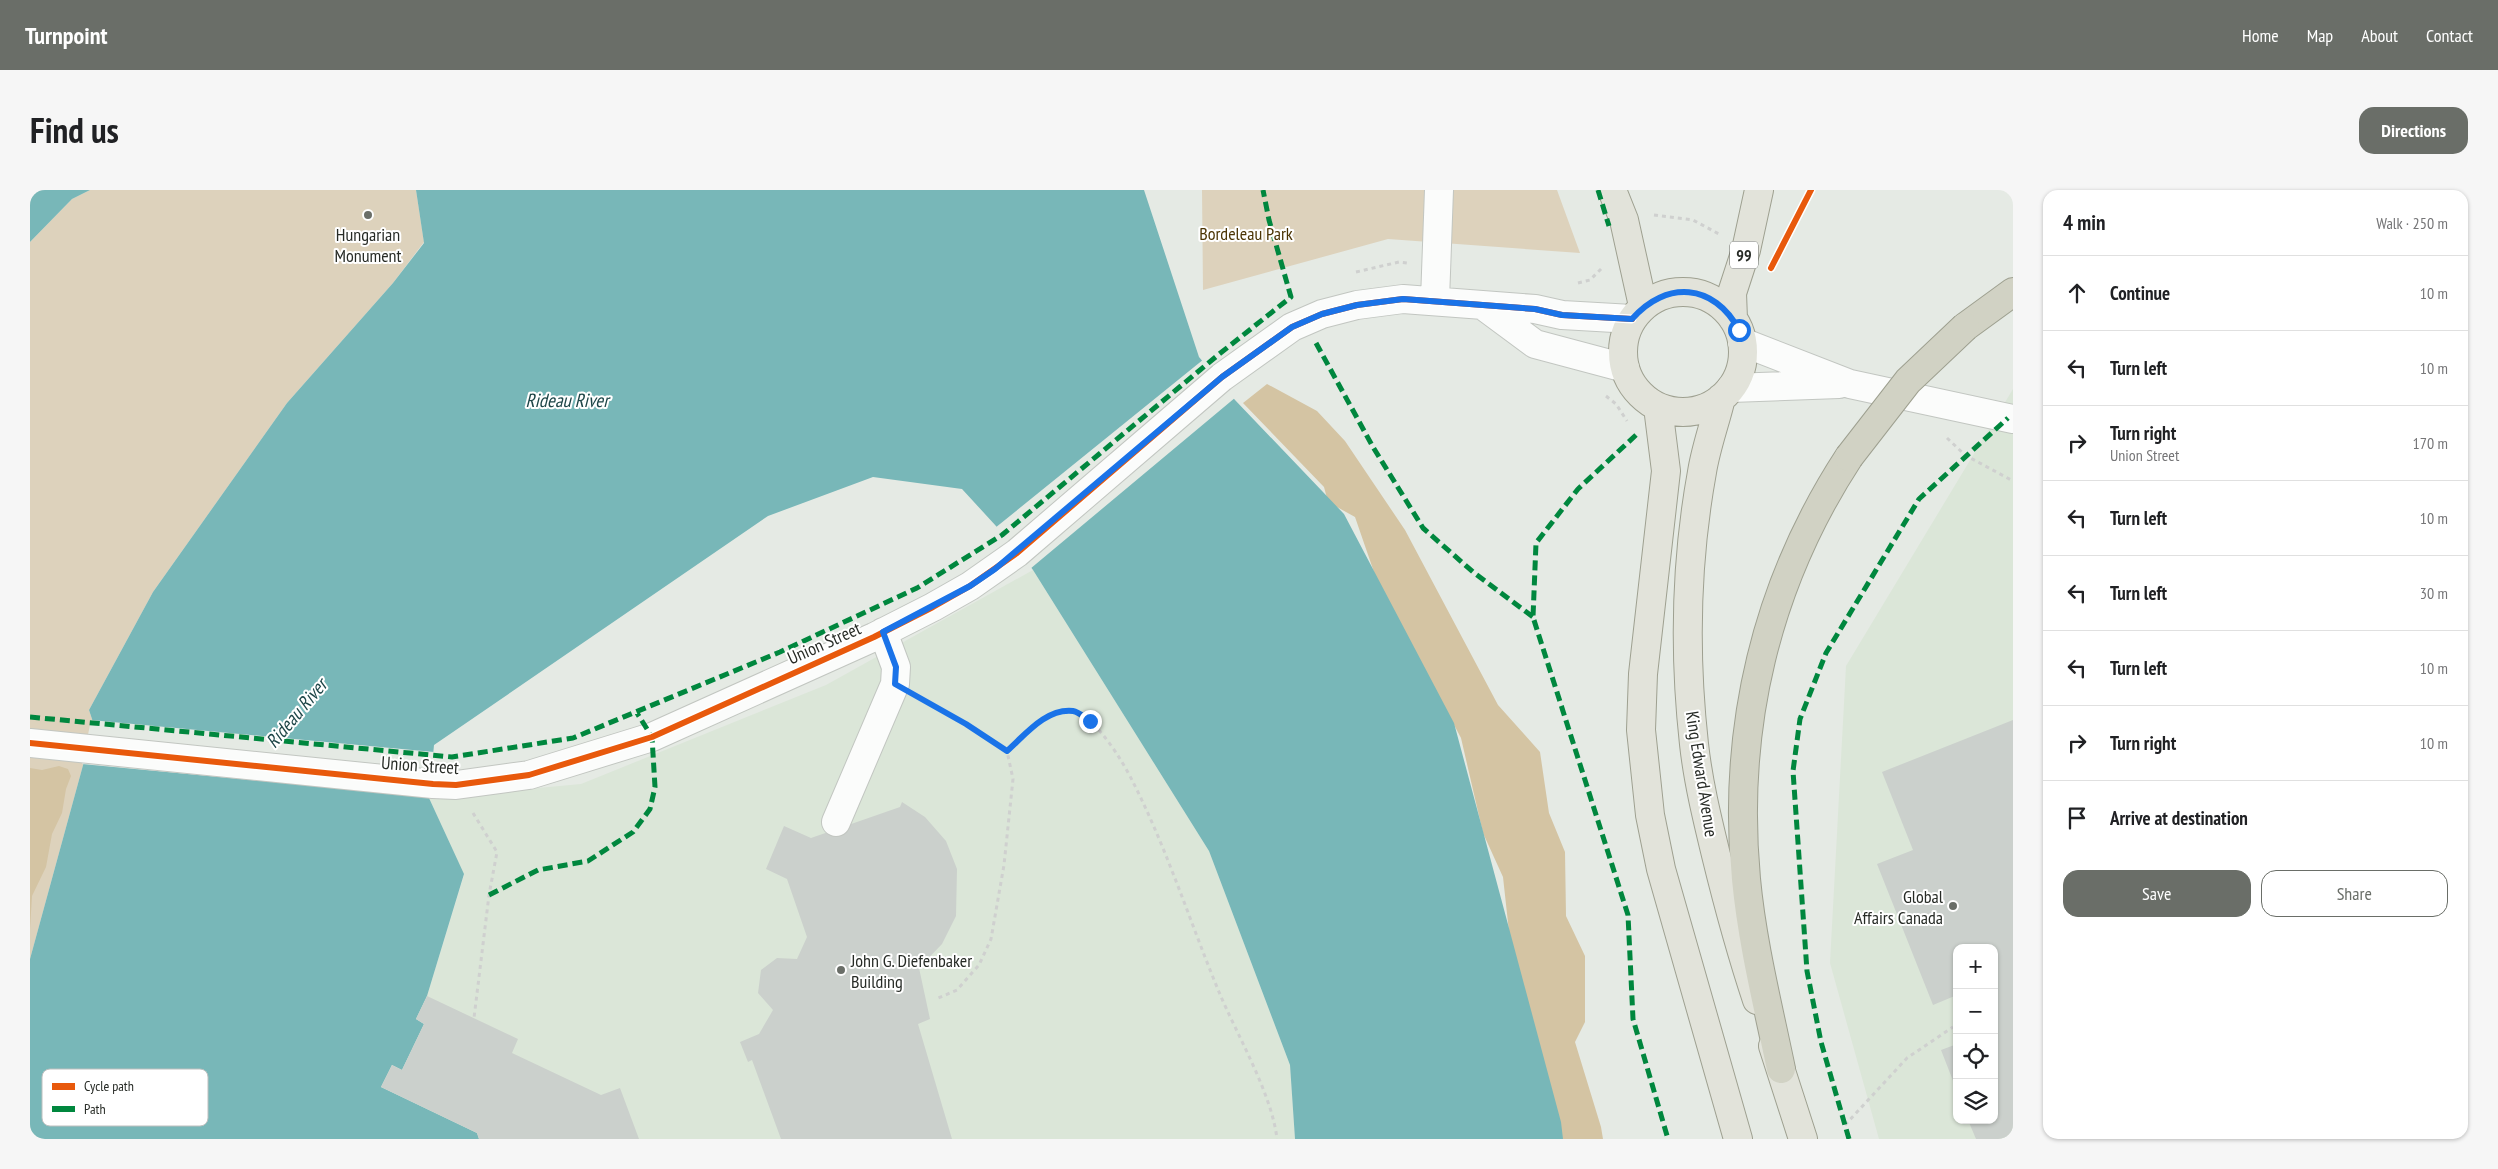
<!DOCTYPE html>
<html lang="en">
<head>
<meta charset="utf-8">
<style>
	body { margin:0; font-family:"PT Sans Narrow",sans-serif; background:#f6f6f6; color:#202124 }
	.controls { position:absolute; right:15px; bottom:15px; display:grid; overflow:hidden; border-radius:10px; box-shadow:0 1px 4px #0004 }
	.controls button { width:45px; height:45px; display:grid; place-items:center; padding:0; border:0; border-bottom:1px solid #e0e0e0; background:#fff; color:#202124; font:25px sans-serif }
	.stop { position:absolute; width:15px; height:15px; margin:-11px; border:4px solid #1a73e8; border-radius:50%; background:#fff }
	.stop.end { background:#1a73e8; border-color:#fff; box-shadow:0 1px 5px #0008 }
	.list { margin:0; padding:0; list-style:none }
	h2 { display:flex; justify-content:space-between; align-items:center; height:65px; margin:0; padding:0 20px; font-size:21px }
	h2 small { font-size:16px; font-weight:400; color:#757577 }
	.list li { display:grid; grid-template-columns:32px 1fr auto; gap:15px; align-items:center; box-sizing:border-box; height:75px; padding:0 20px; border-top:1px solid #e0e0e0 }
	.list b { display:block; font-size:19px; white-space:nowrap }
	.list p { margin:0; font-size:16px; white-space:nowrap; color:#757577 }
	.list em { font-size:16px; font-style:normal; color:#757577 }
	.actions { display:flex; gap:10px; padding:15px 20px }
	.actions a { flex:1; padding:11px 0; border:1px solid #6a6e68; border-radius:15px; text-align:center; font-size:18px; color:#6a6e68 }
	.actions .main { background:#6a6e68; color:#fff }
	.icon { flex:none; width:28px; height:28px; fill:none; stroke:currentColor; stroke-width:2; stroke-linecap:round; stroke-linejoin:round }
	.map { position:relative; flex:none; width:1983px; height:949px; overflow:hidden; border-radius:15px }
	header { display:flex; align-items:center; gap:30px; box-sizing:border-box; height:70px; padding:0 25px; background:#6a6e68; color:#fff }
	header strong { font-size:24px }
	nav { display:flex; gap:28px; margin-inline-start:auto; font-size:18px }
	.intro { display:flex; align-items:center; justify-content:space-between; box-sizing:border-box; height:120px; padding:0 30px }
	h1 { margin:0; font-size:35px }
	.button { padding:12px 22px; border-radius:15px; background:#6a6e68; color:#fff; font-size:18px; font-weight:700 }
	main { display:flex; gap:30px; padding:0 30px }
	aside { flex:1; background:#fff; border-radius:15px; box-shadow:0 1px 4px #0004 }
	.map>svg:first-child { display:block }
	.built { fill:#dbe6d8; fill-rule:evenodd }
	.green { fill:#ddd2bc }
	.forest { fill:#d4c4a3 }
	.water { fill:#78b7b8 }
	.pier { fill:#e5eae4 }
	.building { fill:#cbd0cc }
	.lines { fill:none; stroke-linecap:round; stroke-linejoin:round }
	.minor-casing { stroke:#c2c6c1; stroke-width:30 }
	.major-casing { stroke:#9ea090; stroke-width:30 }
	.highway-casing { stroke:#9ea090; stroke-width:30 }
	.path { stroke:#cfd0cf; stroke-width:3; stroke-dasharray:4 4; stroke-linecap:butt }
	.minor { stroke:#fbfcfb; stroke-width:28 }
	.major { stroke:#e2e3da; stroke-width:28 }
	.highway { stroke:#d1d2c4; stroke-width:28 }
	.highway-bridge-casing { stroke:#9ea090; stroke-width:30; stroke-linecap:butt }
	.highway-bridge { stroke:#d1d2c4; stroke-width:28 }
	.quiet { stroke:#00873e; stroke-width:5; stroke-dasharray:10 5; stroke-linecap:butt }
	.cycleway-casing { stroke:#fff; stroke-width:9 }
	.cycleway { stroke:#e8590c; stroke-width:6 }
	.route { stroke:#1a73e8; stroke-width:6 }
	.poi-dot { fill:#6a6e68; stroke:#fff; stroke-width:2 }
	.labels { text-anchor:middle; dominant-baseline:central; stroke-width:4; stroke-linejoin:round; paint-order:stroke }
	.shield { fill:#fff; stroke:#686b67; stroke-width:1 }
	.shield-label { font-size:16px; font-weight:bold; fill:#272b26 }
	.park-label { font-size:18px; fill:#4b3404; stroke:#fff }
	.poi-label { font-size:18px; fill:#272b26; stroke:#fff }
	.street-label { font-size:18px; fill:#272b26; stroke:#fff }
	.water-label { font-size:19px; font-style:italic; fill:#1e4648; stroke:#fff }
	.key { fill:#fff; stroke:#bebfbe; stroke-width:1 }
	.key-label { font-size:14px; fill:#272b26 }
</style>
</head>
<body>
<header>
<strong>Turnpoint</strong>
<nav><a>Home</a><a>Map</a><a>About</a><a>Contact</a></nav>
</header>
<div class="intro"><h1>Find us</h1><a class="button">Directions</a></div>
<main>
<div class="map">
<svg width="1983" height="949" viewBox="0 0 1983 949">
	<rect width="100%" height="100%" fill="#e5eae4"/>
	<!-- built -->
	<path class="built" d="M1983,199V949H1849L1800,773L1816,476ZM1927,758H1964V930H1927Z
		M1003,380L1179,661L1260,875L1265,949H449L446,943L351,897L362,875L373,879L393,833L386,829L397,806L434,685L399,608L551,594L796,495Z"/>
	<!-- green -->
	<path class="green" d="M60,0H386L394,52L363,93L257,213L123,402L59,520L63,532L58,557L0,769V52L42,9Z
		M1172,0H1527L1550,63L1358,49L1173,100Z"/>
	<!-- forest -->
	<path class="forest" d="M1237,194L1287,221L1315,251L1375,340L1468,515L1510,562L1519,623L1535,662L1536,726L1555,766V832L1545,852L1571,937L1573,949H1520L1490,842L1473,687L1453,643L1431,548L1345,385L1325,327L1298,312L1294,297L1213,213Z
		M29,576L38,579L41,586L36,599L32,623L22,644L16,677L2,706L0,739V578L12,580Z"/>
	<!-- water -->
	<path class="water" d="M0,0H60L42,9L0,52Z
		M386,0H1114L1169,167L1205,210L1314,324L1424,533L1531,932L1533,949H1265L1260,875L1179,661L1003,380L989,361L932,299L843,287L738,326L404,555L399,608L434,684L397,806L386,829L394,834L372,880L362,875L351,897L447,943L449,949H0V769L58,557L63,532L59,520L123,402L257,213L363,93L394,53Z"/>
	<!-- pier -->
	<path class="pier" d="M1174,169L1206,207L1000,379L965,338Z
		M61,530L404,562L400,607L52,574Z"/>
	<!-- building -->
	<path class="building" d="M1983,530V949H1946L1938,930H1964V758H1927V805L1903,815L1847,674L1883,660L1852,582Z
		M872,612L895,627L916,651L927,679L926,726L912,754L889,778L900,829L888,834L922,949H751L722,870L718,872L710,852L729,844L743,820L728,803L731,780L747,768L767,769L777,747L757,689L736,679L754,636L781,648L870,617Z
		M397,806L488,849L482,863L571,905L590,898L609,949H449L447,943L351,897L362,875L372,880L394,834L386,829Z
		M1927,854V901L1911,860Z"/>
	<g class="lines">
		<!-- minor casing -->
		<g class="minor-casing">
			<path id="minor" d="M1405,110L1409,0
				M1455,117L1505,154L1595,178
				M1712,152L1820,194L1983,229
				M1701,198L1809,194
				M0,553L403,594L426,595L499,585L622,547L844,447L903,417L940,396L987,363L1192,187L1262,137L1292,124L1327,115L1373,109L1505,119L1532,125L1602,129
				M806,632L865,494L866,477L853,442"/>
		</g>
		<!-- major casing -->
		<g class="major-casing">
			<path id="major" d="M1582,0L1594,30L1613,116
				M1593 162a60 60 0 1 1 120 0a60 60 0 1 1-120 0Z
				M1703,129L1702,103L1716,60L1729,0
				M1691,208C1685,233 1676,257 1672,282C1656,370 1654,464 1664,554C1668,591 1677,628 1686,665C1698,714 1711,762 1727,810
				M1628,217L1636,281L1613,484L1611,540L1620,625L1631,679L1708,949
				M1743,856L1773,949"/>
		</g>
		<!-- highway casing -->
		<g class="highway-casing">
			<path id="highway" d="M1935,137L1983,102
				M1751,879C1738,816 1722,753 1716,689C1702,538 1736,394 1819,267"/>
		</g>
		<!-- path -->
		<path class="path" d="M1624,25L1663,30L1689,44
			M1326,82L1369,72L1377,73
			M1548,93L1560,90L1572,78
			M1576,206L1586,214L1597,231
			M1917,248L1935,265L1983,291
			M892,509L936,534L977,561L983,589L974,675L961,749L949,775L927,800L906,809
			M977,561C992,547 1023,513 1046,522C1068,531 1092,570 1103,592C1137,659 1160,732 1189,802C1207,845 1242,904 1247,949
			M443,623L467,662L459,705L444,828
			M1815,935L1877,868L1923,837"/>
		<!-- minor -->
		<use href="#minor" class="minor"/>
		<!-- major -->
		<use href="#major" class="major"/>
		<!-- highway -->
		<use href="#highway" class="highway"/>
		<!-- highway-bridge casing -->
		<g class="highway-bridge-casing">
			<path id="highway-bridge" d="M1819,267L1878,191L1935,137"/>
		</g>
		<!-- highway-bridge -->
		<use href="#highway-bridge" class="highway-bridge"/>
		<!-- quiet -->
		<path class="quiet" d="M1568,0L1579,36
			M1286,153L1343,257L1393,338L1443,382L1503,427
			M1606,245L1548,299L1506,353L1503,427L1598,725L1603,829L1638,949
			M0,527L422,567L543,548L750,462L887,398L972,345L1188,165L1261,107L1239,30L1233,0
			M459,705L508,680L558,671L603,642L620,619L625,597L622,547L607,523
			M1819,949L1791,852L1777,781L1763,581L1770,529L1796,463L1889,309L1978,228"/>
		<!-- cycleway casing -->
		<g class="cycleway-casing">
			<path id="cycleway" d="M1741,78L1781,0
				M0,553L403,594L426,595L499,585L622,547L844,447L903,417L940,396L987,363L1192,187L1262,137L1292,124L1327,115L1373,109L1505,119L1532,125L1602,129"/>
		</g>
		<!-- cycleway -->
		<use href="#cycleway" class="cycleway"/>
	</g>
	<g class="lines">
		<!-- route -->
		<path class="route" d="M1060,531C1055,528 1049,522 1043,521C1016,518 995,545 977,561L936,534L865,494L866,477L853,442L940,396L965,379L1192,187L1262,137L1292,124L1327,115L1373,109L1505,119L1532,125L1602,129C1636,90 1684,93 1709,140"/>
	</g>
	<!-- markers -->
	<g class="poi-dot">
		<circle cx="338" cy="25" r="5"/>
		<circle cx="1923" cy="716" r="5"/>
		<circle cx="811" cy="780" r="5"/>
	</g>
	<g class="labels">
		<!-- shield labels -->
		<rect class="shield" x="1700" y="51.5" width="28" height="27" rx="4"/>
		<g class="shield-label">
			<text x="1714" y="65">99</text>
		</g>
		<!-- park labels -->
		<g class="park-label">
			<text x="1216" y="43">Bordeleau Park</text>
		</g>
		<!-- poi labels -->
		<g class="poi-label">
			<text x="338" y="44">Hungarian<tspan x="338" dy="21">Monument</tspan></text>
			<text x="1913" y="706" text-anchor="end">Global<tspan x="1913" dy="21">Affairs Canada</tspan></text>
			<text x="821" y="770" text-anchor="start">John G. Diefenbaker<tspan x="821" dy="21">Building</tspan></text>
		</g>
		<!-- street labels -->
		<g class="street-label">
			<text transform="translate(794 453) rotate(-24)">Union Street</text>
			<text transform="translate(390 575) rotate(4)">Union Street</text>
			<text transform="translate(1672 584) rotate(81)">King Edward Avenue</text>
		</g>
		<!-- water labels -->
		<g class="water-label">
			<text x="537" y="210">Rideau River</text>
			<text transform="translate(266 523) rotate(-50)">Rideau River</text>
		</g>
	</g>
	<!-- legend -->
	<rect x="12" y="879" width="166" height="57" rx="8" class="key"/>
	<rect x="22" y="893" width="23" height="7" fill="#e8590c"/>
	<rect x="22" y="916" width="23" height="6" fill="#00873e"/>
	<g class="key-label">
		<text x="54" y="901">Cycle path</text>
		<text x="54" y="924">Path</text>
	</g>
</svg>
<div class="controls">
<button>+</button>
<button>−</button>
<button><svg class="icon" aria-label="locate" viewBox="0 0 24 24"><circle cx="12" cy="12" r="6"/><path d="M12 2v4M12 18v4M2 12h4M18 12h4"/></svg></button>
<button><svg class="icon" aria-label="layers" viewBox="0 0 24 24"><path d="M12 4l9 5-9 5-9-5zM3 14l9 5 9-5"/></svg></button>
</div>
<div class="stop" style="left:1709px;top:140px"></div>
<div class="stop end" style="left:1060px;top:531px"></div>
</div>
<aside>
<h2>4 min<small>Walk · 250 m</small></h2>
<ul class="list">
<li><svg class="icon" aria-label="ahead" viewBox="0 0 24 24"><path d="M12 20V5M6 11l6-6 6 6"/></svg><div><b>Continue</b></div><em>10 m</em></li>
<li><svg class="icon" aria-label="left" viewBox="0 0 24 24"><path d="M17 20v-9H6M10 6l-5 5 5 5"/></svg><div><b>Turn left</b></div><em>10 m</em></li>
<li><svg class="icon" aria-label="right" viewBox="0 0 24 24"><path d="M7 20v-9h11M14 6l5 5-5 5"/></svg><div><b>Turn right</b><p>Union Street</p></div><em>170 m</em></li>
<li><svg class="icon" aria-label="left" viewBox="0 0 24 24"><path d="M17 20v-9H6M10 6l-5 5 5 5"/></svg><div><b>Turn left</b></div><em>10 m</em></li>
<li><svg class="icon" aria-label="left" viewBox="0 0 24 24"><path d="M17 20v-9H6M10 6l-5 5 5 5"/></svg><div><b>Turn left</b></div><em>30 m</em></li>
<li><svg class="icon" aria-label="left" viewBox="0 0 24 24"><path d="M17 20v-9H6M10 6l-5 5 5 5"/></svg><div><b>Turn left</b></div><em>10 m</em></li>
<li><svg class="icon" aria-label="right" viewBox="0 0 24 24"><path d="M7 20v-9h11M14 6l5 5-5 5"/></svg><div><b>Turn right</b></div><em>10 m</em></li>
<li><svg class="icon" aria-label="arrive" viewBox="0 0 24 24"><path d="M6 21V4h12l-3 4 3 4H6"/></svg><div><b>Arrive at destination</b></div></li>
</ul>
<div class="actions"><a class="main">Save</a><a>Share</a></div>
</aside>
</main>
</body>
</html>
